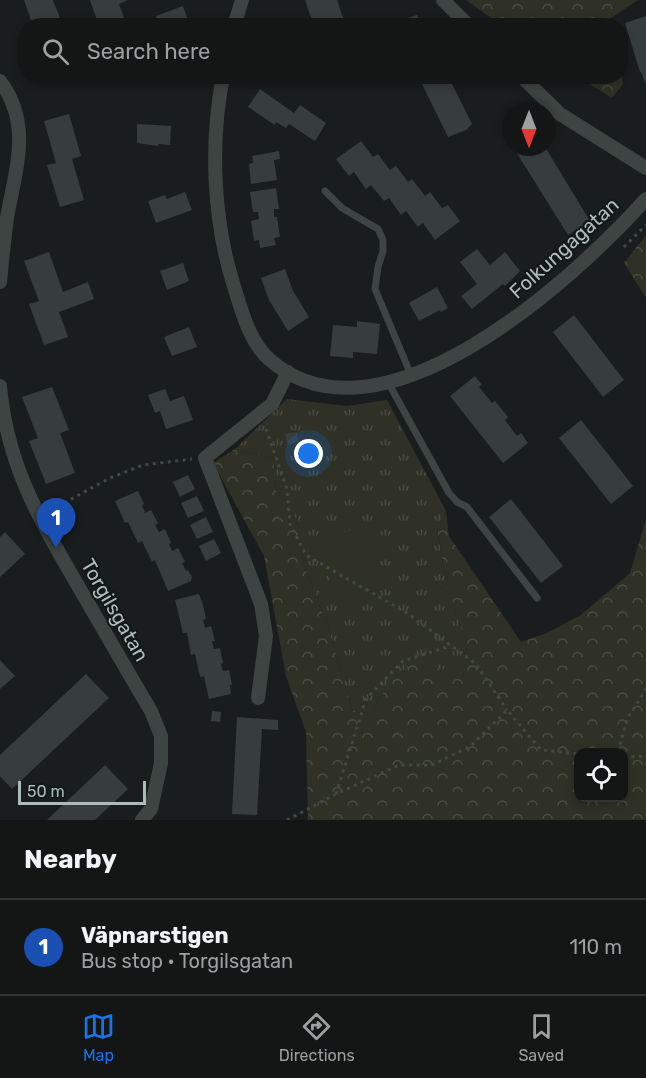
<!DOCTYPE html>
<html lang="en">
<head>
<meta charset="utf-8">
<style>
	body { margin:0; font-family:Rubik,sans-serif; background:#1d1f1f; color:#f1f3f6 }
	.controls { position:absolute; right:18px; bottom:18px; display:grid; overflow:hidden; border-radius:12px; box-shadow:0 3px 9px #0003 }
	.controls button { width:54px; height:54px; display:grid; place-items:center; padding:0; border:0; border-bottom:2px solid #333535; background:#141616; color:#f1f3f6; font:30px sans-serif }
	.compass { position:absolute; left:502px; top:102px; width:54px; height:54px; border-radius:50%; background:#141616; box-shadow:0 3px 9px #0003; rotate:180deg }
	.scale { position:absolute; left:18px; bottom:15px; width:128px; box-sizing:border-box; padding-left:6px; border:3px solid #acbdb7; border-top:0; font-size:16px; line-height:21px; white-space:nowrap; color:#acbdb7; -webkit-text-stroke:4px #151818; paint-order:stroke }
	.you { position:absolute; left:309px; top:454px; width:21px; height:21px; margin:-15px; border:4px solid #fff; border-radius:50%; background:#1a73e8; box-shadow:0 0 0 9px #1a73e833 }
	.badge { display:grid; place-items:center; width:39px; height:39px; border-radius:50%; background:#1a73e8; color:#fff; font-size:20px; font-weight:700 }
	.pin { position:absolute; translate:-50% -50px; filter:drop-shadow(0 2px 3px #0008) }
	.pin::after { content:''; position:absolute; top:32px; width:21px; height:18px; background:inherit; clip-path:polygon(0 0,100% 0,50% 100%) }
	.list { margin:0; padding:0; list-style:none }
	h2 { display:flex; justify-content:space-between; align-items:center; height:78px; margin:0; padding:0 24px; font-size:26px }
	h2 small { font-size:20px; font-weight:400; color:#9d9fa1 }
	.list li { display:grid; grid-template-columns:39px 1fr auto; gap:18px; align-items:center; box-sizing:border-box; height:96px; padding:0 24px; border-top:2px solid #333535 }
	.list b { display:block; font-size:22px; white-space:nowrap }
	.list p { margin:0; font-size:20px; white-space:nowrap; color:#9d9fa1 }
	.list em { font-size:20px; font-style:normal; color:#9d9fa1 }
	.icon { flex:none; width:33px; height:33px; fill:none; stroke:currentColor; stroke-width:2; stroke-linecap:round; stroke-linejoin:round }
	.map { position:relative; flex:none; width:646px; height:820px; overflow:hidden }
	.search { position:absolute; background:#141616; box-shadow:0 3px 9px #0003; left:18px; right:18px; top:18px; height:66px; display:flex; align-items:center; gap:15px; box-sizing:border-box; padding:0 21px; border-radius:24px; color:#9d9fa1; font-size:22px }
	.sheet { height:174px; background:#141616 }
	nav { display:flex; justify-content:space-around; align-items:center; box-sizing:border-box; height:84px; border-top:2px solid #333535; background:#141616; font-size:16px; color:#9d9fa1 }
	nav a { display:grid; justify-items:center; gap:3px }
	nav .on { color:#1a73e8 }
	.map>svg:first-child { display:block }
	.grass { fill:url(#grass-tufts) }
	.forest { fill:url(#forest-crowns); fill-rule:evenodd }
	.green { fill:#2f3026 }
	.building { fill:#373c3c }
	.lines { fill:none; stroke-linecap:round; stroke-linejoin:round }
	.path { stroke:#414946; stroke-width:3; stroke-dasharray:3 4.5; stroke-linecap:butt }
	.lane { stroke:#3d4442; stroke-width:7 }
	.street { stroke:#3d4442; stroke-width:14 }
	.labels { text-anchor:middle; dominant-baseline:central; stroke-width:4.5; stroke-linejoin:round; paint-order:stroke }
	.street-label { font-size:20px; fill:#acbdb7; stroke:#151818 }
</style>
</head>
<body>
<div class="map">
<svg width="646" height="820" viewBox="0 0 646 820">
	<defs>
		<pattern id="grass-tufts" width="24" height="20" patternUnits="userSpaceOnUse" patternTransform="scale(1.5)"><rect width="24" height="20" fill="#2f3026"/><path d="M3 7l-1-3M5 7V3M7 7l1-3M15 17l-1-3M17 17v-4M19 17l1-3" fill="none" stroke="#4a4c43"/></pattern>
		<pattern id="forest-crowns" width="20" height="18" patternUnits="userSpaceOnUse" patternTransform="scale(1.5)"><rect width="20" height="18" fill="#2f3026"/><path d="M2 6a3 3 0 1 1 6 0M12 15a3 3 0 1 1 6 0" fill="none" stroke="#4a4c43"/></pattern>
	</defs>
	<rect width="100%" height="100%" fill="#1a1d1d"/>
	<!-- grass -->
	<path class="grass" d="M287,399L347,406L387,400L446,511L437,529L447,587L467,644L463,679L390,681L371,713L353,712L328,627L304,565L297,520L276,490L274,459L235,449Z"/>
	<!-- forest -->
	<path class="forest" d="M466,0H638L605,22L606,25H501Z
		M621,75L623,84L612,98L579,77L620,76Z
		M646,235V298L624,263Z
		M235,449L274,459L276,490L297,520L304,565L328,627L353,712L371,713L390,681L418,659L463,678L467,644L447,587L437,528L446,511L449,536L521,642L547,633L581,615L630,573L646,519V820H308L306,732L286,676L264,556L213,463ZM578,752H624V798H578Z"/>
	<!-- green -->
	<path class="green" d="M368,526L382,589L335,600L321,537Z"/>
	<!-- building -->
	<path class="building" d="M24,0H53L61,21L47,26H33Z
		M90,0H128L119,4L127,26H99Z
		M305,0H337L346,26H314Z
		M183,6L190,26H159L156,16Z
		M417,15L422,26H397L405,21V19Z
		M646,16V85L641,72H640L625,23Z
		M418,76H448L472,124L466,130L448,137Z
		M260,89L294,113L300,105L326,123L315,141L289,124L286,128L276,122L275,125L248,107Z
		M69,114L81,156L72,159L84,200L60,207L47,165L56,163L44,121Z
		M137,124L171,126L170,145L158,144V146L137,143Z
		M361,141L373,157L378,154L390,170L396,166L408,182L412,179L425,196L430,192L442,208L448,205L460,221L435,240L423,223L418,227L406,211L401,215L389,198L384,201L371,185L366,189L354,172L349,176L336,159Z
		M513,147H545L590,221L568,235Z
		M279,151L280,159L274,160L277,180L251,184L249,164L253,163L252,156Z
		M276,188L279,209H274V217H277L280,237L274,238L276,245L260,248L259,240L254,241L251,221L259,219L258,212H253L250,192Z
		M185,192L192,210L156,223L148,201L165,195L167,199Z
		M477,249L490,265L505,252L520,271L505,286L503,284L472,309L461,296L477,284L460,262Z
		M49,252L63,292L88,282L94,299L59,312L68,337L44,345L29,304L39,301L24,261Z
		M183,263L189,281L167,290L160,271Z
		M285,269L293,291L309,317L288,331L269,300L261,278Z
		M437,287L448,308L441,312L440,310L419,321L409,303Z
		M574,315L624,380L603,397L553,332Z
		M357,321L380,324L377,354L353,352V358L330,356L333,325L357,327Z
		M189,327L197,347L172,356L164,337Z
		M475,376L482,385L479,387L492,403L495,401L508,417L505,420L517,436L521,433L528,443L503,463L450,396Z
		M52,387L69,430L60,433L75,473L46,484L29,441L38,438L22,397Z
		M165,389L170,401L184,396L193,420L166,429L160,411L155,413L148,395Z
		M581,420L633,486L611,504L559,438Z
		M297,432L299,442L287,445L285,434Z
		M188,475L195,489L180,497L173,482Z
		M138,491L144,504L142,505L145,513L151,510L158,523L155,525L159,532L165,529L171,543L169,544L172,551L178,548L185,562L182,563L186,571L188,570L192,577L191,581L168,591L155,560L152,562L142,541L138,543L128,522L125,523L115,501Z
		M197,496L204,511L188,518L181,503Z
		M511,499L563,566L541,583L489,517Z
		M206,517L213,532L197,539L190,525Z
		M5,532L25,554L0,577V537Z
		M214,539L221,553L206,561L199,546Z
		M198,594L200,596L203,605L206,619L203,620L205,628L211,626L215,641H212L214,649L220,648L223,663L221,664L223,671L229,670L232,685H230L231,694L209,699L204,676L200,677L195,654L191,655L187,633H183L175,600Z
		M0,660L15,676L0,689Z
		M86,674L109,698L12,789L0,776V755Z
		M212,711L221,712L220,722L211,721Z
		M237,717L278,720V730L262,729L257,815L232,814Z
		M105,765L128,789L95,820H47Z"/>
	<g class="lines">
		<!-- path -->
		<path class="path" d="M624,247L646,225
			M266,429L287,489L290,524L306,555L407,613L476,664L507,710
			M51,510L110,478L143,465L192,459
			M618,752L627,719L646,689
			M624,757L646,756
			M336,794L366,699L403,661L450,646
			M287,820L336,794L399,765H432L471,746L507,710L541,750L578,754"/>
		<!-- lane -->
		<path class="lane" d="M325,191L342,208L378,229L383,240V251L378,267L375,289L411,375
			M389,384L449,493L457,502L467,507L537,598"/>
		<!-- street -->
		<path class="street" d="M443,0L469,26
			M234,26L242,0
			M223,76C210,143 213,218 233,283C241,309 249,342 270,360C381,456 574,279 646,199
			M521,76L560,114L646,168
			M0,81C33,125 15,170 7,218C4,240 2,261 0,282
			M0,386C7,465 39,518 77,584C102,627 126,669 151,711L161,736V763L151,809L142,820
			M258,698L266,636L261,604L205,458L272,404L288,372"/>
	</g>
	<g class="labels">
		<!-- street labels -->
		<g class="street-label">
			<text transform="translate(564 248) rotate(-42)">Folkungagatan</text>
			<text transform="translate(115 610) rotate(60)">Torgilsgatan</text>
		</g>
	</g>
</svg>
<div class="controls">
<button><svg class="icon" aria-label="locate" viewBox="0 0 24 24"><circle cx="12" cy="12" r="6"/><path d="M12 2v4M12 18v4M2 12h4M18 12h4"/></svg></button>
</div>
<svg class="compass" viewBox="-18 -18 36 36"><path d="M0-13l5 13h-10z" fill="#e53935"/><path d="M0 13l5-13h-10z" fill="#9d9fa1"/></svg>
<div class="scale">50 m</div>
<div class="you"></div>
<div class="pin badge" style="left:56px;top:548px;background:#1a4fb4">1</div>
<div class="search"><svg class="icon" aria-label="search" viewBox="0 0 24 24"><circle cx="10" cy="10" r="6"/><path d="M15 15l6 6"/></svg>Search here</div>
</div>
<section class="sheet">
<h2>Nearby<small></small></h2>
<ul class="list">
<li><span class="badge" style="background:#1a4fb4">1</span><div><b>Väpnarstigen</b><p>Bus stop · Torgilsgatan</p></div><em>110 m</em></li>
</ul>
</section>
<nav>
<a class="on"><svg class="icon" aria-label="map" viewBox="0 0 24 24"><path d="M3 6l6-2 6 2 6-2v14l-6 2-6-2-6 2zM9 4v14M15 6v14"/></svg>Map</a>
<a><svg class="icon" aria-label="directions" viewBox="0 0 24 24"><path d="M12 3l9 9-9 9-9-9zM9 14v-3h6M13 9l2 2-2 2"/></svg>Directions</a>
<a><svg class="icon" aria-label="saved" viewBox="0 0 24 24"><path d="M7 4h10v16l-5-4-5 4z"/></svg>Saved</a>
</nav>
</body>
</html>
